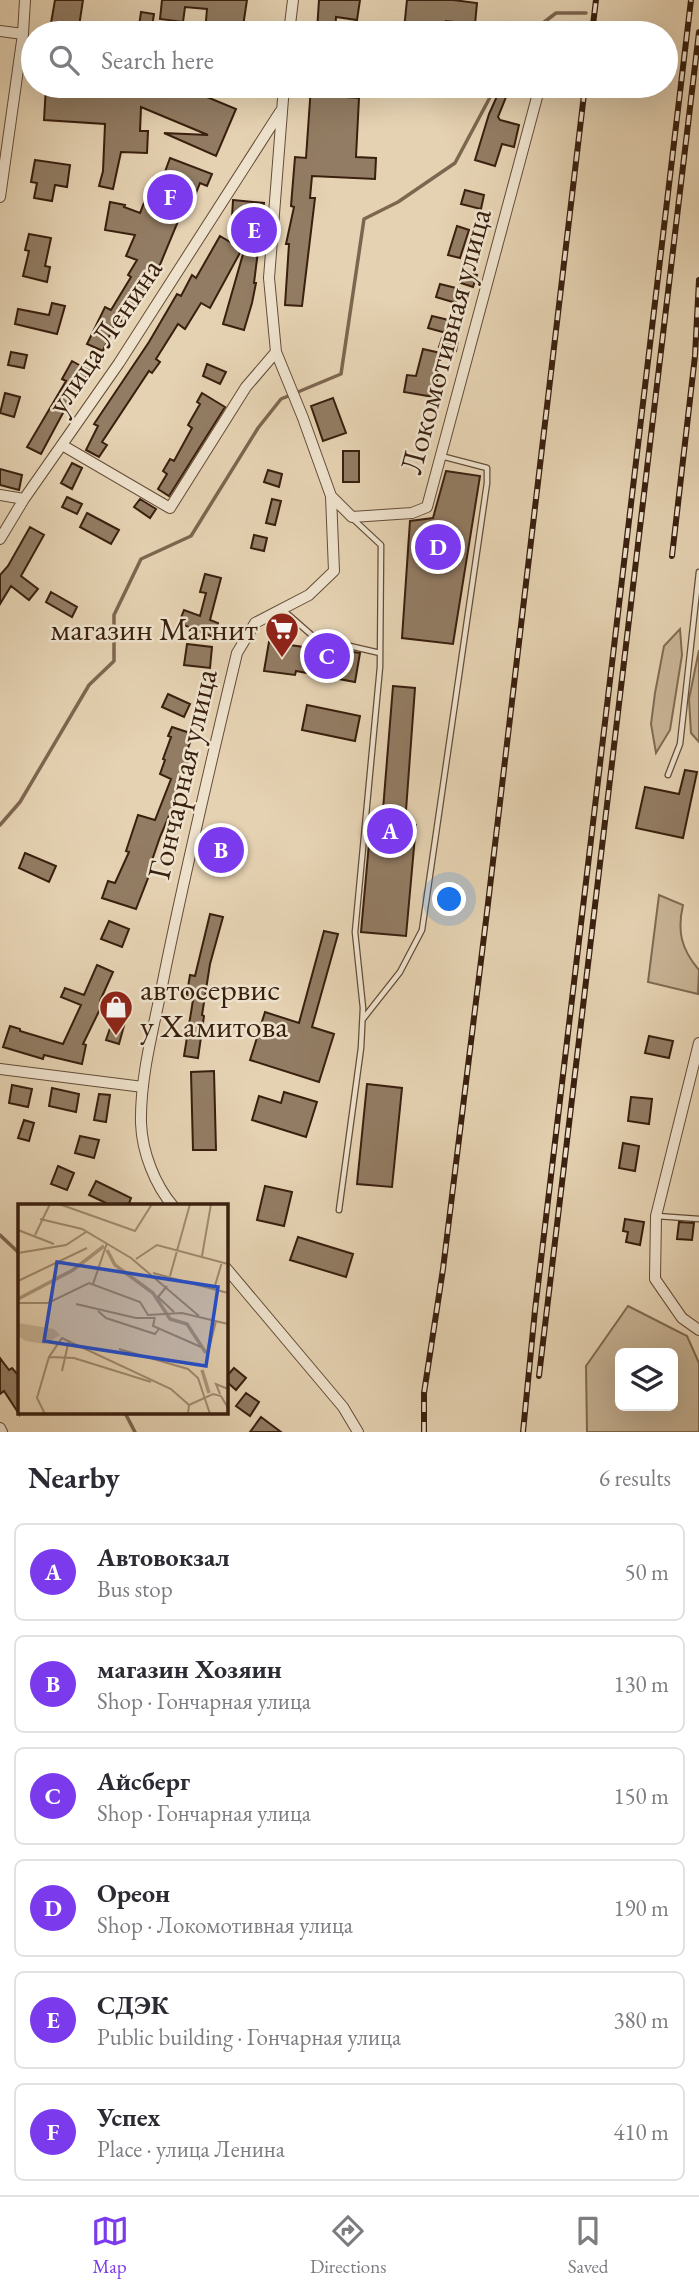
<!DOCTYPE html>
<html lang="en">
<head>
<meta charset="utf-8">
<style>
	body { margin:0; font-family:"EB Garamond",serif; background:#f2f2f3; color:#2b2b33 }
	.controls { position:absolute; right:21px; bottom:21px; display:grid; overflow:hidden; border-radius:10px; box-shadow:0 7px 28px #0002 }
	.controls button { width:63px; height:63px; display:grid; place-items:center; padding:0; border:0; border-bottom:2px solid #e1e1e2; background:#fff; color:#2b2b33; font:35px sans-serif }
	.you { position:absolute; left:450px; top:900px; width:24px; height:24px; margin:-18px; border:5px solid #fff; border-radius:50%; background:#1a73e8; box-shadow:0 0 0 10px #1a73e833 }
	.badge { display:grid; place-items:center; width:46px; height:46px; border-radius:50%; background:#7c3aed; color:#fff; font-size:23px; font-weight:700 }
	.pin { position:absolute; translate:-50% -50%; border:4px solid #fff; box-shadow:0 2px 7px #0006 }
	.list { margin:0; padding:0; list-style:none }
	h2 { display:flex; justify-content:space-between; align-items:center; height:91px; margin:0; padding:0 28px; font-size:30px }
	h2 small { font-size:23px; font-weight:400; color:#7c7c81 }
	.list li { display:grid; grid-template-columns:46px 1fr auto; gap:21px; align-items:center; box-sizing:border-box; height:98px; margin:0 14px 14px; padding:0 14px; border:2px solid #e1e1e2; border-radius:10px }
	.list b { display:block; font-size:26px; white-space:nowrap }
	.list p { margin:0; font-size:23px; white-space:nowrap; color:#7c7c81 }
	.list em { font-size:23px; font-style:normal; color:#7c7c81 }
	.icon { flex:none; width:38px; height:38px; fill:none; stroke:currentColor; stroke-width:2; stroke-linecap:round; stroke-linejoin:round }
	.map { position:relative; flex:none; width:699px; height:1432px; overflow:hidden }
	.search { position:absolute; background:#fff; box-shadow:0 7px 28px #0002; left:21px; right:21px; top:21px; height:77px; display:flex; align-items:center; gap:18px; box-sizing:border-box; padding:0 24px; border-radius:38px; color:#7c7c81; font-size:26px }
	.sheet { height:763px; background:#fff }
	nav { display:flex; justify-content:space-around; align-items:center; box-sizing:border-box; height:98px; border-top:2px solid #e1e1e2; background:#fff; font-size:19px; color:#7c7c81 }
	nav a { display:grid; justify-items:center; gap:4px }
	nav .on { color:#7c3aed }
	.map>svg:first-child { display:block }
	.green { fill:#c8b496; stroke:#806a52; stroke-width:2; fill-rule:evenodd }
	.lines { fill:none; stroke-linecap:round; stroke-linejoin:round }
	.stream { stroke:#7d664f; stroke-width:3.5 }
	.building { fill:#927c63; stroke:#391f0e; stroke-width:2 }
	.lane-casing { stroke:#644c37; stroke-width:7 }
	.street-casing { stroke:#644c37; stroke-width:12 }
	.lane { stroke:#eee2cd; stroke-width:4.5 }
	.street { stroke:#eee2cd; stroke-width:10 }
	.rail-casing { stroke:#391f0e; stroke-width:6 }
	.rail { stroke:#eee2cd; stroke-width:3.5; stroke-dasharray:10; stroke-linecap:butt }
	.labels { text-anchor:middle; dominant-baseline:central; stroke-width:5; stroke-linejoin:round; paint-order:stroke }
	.street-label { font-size:32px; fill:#391f0e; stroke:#eee2cd }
	.poi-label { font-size:32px; fill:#391f0e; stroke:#eee2cd; text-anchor:end }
	.inset-river { fill:none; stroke:#ab957a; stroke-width:3.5 }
	.inset-road { fill:none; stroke:#a08a70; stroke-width:2 }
	.view { fill:#1d4ed8; fill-opacity:0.15; stroke:#1d4ed8; stroke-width:3.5 }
	.inset-edge { fill:none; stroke:#391f0e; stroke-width:3.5 }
</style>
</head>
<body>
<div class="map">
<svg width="699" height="1432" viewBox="0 0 699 1432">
	<rect width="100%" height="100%" fill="#e5d2b2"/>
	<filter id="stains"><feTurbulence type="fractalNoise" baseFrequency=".00286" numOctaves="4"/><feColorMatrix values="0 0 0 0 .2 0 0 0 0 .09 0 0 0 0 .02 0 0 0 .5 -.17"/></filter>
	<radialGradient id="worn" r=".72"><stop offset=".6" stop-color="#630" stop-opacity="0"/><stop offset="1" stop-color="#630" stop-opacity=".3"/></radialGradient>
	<!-- green -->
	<path class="green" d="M680,629L682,655L670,730L656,753L651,724L655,693L664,646Z
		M699,650V742L691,733L689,699Z
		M659,895L683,905C677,931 681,949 699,970L698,994L648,982Z
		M628,1306L687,1336L699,1363V1432H587L586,1366ZM673,1353V1406H620V1353Z"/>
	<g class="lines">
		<!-- stream -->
		<path class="stream" d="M530,33L556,13H586
			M0,825L20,802L89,685L114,661V615L141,559L191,536L258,428L281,399L341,374L364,219L398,202L455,163L496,86
			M0,1235L19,1253
			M125,1413L135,1432"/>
	</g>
	<!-- building -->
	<path class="building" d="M55,0H83L78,33L50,29Z
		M162,0H247L242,33H205L207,9L185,7L183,22L160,19Z
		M319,0H360L357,20L336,17L335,33L317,31Z
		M407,0H453L477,3L475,24L446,21L445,33L404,29Z
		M141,12L154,14L151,33H138Z
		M46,86H151L178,97L183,87L236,109L216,156L164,133L208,135L141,107L140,131H148L147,153L121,152L113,189L99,186L103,171L105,124L44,120Z
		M311,86H333V96L359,98L356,157L376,158L375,179L312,176L310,198H315L302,306L285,305L289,244H286L294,207L291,206L295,157L306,158Z
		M498,94L506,97L498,117L500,120L519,125L514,147L502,144L495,166L475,160L489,114Z
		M170,158L212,174L207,186L200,183L187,216L181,214L157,272L148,287L133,311L129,308L118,328L114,325L103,351L87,344L105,307L111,310L131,277L128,275L137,260L126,256L135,235L105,230L110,202L125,205L124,207L140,213L154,177L162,180Z
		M35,160L70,165L67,187L55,185L52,201L34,198L37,183L31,182Z
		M465,190L484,195L481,209L461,204Z
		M233,200L264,203L254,283H256L252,303L244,330L223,324L243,254L247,218L232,217Z
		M457,226L469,230L460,258L448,255Z
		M29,234L51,238L45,266L50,267L47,282L23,276L29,251L25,250Z
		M220,236L242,249L210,308L201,303L185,329L178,324L156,359L160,362L152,373L149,371L102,442L107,445L99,457L86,450L98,426L94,424L149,342L177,294L181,296L192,275L196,278Z
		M464,271L477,275L473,287L461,283Z
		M440,284L460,289L456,303L436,297Z
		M52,303L65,306L57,334L15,324L18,309L49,315Z
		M432,316L453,321L450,334L428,328Z
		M442,338L458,341L456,351L439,347Z
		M423,349L445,354L439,370L434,397L404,392L407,375L416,376Z
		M11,352L27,355L24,368L8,365Z
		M72,361L90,371L64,411L41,454L27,447L66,381L62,379Z
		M207,364L226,372L220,384L203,376Z
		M5,393L20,397L14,417L0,413Z
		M202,393L225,407L169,496L158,489L167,474L163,471L170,459L174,461L192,428L188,425L200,404L197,402Z
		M333,398L346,433L323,441L311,406Z
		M343,451H359V482H343Z
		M72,463L82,468L72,489L61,483Z
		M0,469L22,475L19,490L0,485Z
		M268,470L282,474L279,487L264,482Z
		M446,471L480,476L453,644L402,638L410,521L433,518Z
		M67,497L82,504L77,514L62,507Z
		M140,499L156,509L150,518L134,507Z
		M272,499L281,501L275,525L266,523Z
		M87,513L119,530L111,544L80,527Z
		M30,527L44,535L21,576L38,589L29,600L11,586L0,604V575L8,566Z
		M254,535L267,538L264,551L251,548Z
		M205,574L221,578L210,620L218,623L213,637L179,623L184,610L200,616L206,593L200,592Z
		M51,592L77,607L72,617L46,602Z
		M269,642L318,649V646L360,653L355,682L296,671L295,675L264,671Z
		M187,644L212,647L210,668L184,665Z
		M393,686L415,688L405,824L416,825L406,936L361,932L371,821L382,822Z
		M168,694L190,704L184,717L162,707Z
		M307,705L360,716L355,741L302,730Z
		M172,727L193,734L186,754L190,756L176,791L179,792L160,837L148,872L150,873L136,909L102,898L108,881L115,883L129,852L126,851L138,815L155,820L171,779L160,774L165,760L163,759L171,737L168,736Z
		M685,770L697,772L683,838L636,828L645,787L679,794Z
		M220,833L233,836L226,869L212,866Z
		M25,853L56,866L49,882L19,868Z
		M210,914L223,917L210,964L202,1015L204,1016L198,1058L184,1056L193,1000L186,999L190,975L195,976Z
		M109,921L129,929L122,947L101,939Z
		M324,931L338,934L312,1027L334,1034L319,1082L250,1060L265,1012L299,1023Z
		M97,965L113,972L100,1001L103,1003L83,1044L86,1045L82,1064L44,1055L43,1059L3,1047L10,1026L20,1029V1031L63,1044L81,1005L61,997L65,988L84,995Z
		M117,1008L128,1011L119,1044L106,1040Z
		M649,1036L673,1041L669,1058L645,1053Z
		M214,1071L216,1150H193L191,1072Z
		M367,1084L402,1088L392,1187L357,1184Z
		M12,1085L32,1089L28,1107L9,1103Z
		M52,1088L79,1094L76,1112L49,1106Z
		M284,1092L317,1102L306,1137L252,1120L259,1096L281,1103Z
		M99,1094L110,1095L106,1122L94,1120Z
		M631,1097L652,1099L649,1124L628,1121Z
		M24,1120L34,1123L29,1141L18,1138Z
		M80,1136L99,1140L94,1158L75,1153Z
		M623,1143L639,1146L635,1171L619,1168Z
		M58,1166L74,1173L67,1190L51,1184Z
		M96,1181L131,1198L128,1206H104L106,1203L89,1195Z
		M265,1186L292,1192L284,1226L257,1220Z
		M625,1219L644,1222L640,1245L626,1242L628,1232L623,1231Z
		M679,1222L694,1223L692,1240L677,1239Z
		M298,1237L353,1254L346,1277L290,1260Z
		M0,1358L9,1370L12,1368L19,1376V1414L4,1391L0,1394Z
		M234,1368L246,1378L236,1390L226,1381V1377Z
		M246,1393L259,1402L250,1416L236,1406Z
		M261,1417L281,1432H250Z"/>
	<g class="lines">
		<!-- lane casing -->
		<g class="lane-casing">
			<path id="lane" d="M259,33L266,27L290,31
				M283,610L315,638L380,653
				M668,775L680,744L699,572
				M363,1019L400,972L422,930L487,483V468L441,456
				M339,1210L361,1048L363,1008L355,932L380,667L381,545L352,518
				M657,1216L699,1219"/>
		</g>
		<!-- street casing -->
		<g class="street-casing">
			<path id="street" d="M0,31L23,34
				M289,33L293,0
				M0,197L23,34L25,0
				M62,445L170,508L246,387L276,352
				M0,495L24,499
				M331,496L352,517L412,513L427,507L540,86
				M0,539L24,499L119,363L280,112
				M699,1043L656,1216L655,1279L682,1318L699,1330
				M0,1069L143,1087
				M173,1206C155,1185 142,1152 141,1123C140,1076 154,1027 163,981C185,871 211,762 237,653L255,623L309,595L334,571L331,496L303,418L276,352L269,278L284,86
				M226,1268L343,1407L358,1432
				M0,1428L2,1432"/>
		</g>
		<!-- lane -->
		<use href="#lane" class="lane"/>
		<!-- street -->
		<use href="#street" class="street"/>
		<!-- rail casing -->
		<g class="rail-casing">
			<path id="rail" d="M592,33L596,0
				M672,556L695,356L699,280
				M539,1376L699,32
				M424,1432V1393L443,1269L487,912L585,86
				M523,1432L535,1310L691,0"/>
		</g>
		<!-- rail -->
		<use href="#rail" class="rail"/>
	</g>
	<!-- icons -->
	<defs>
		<g id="supermarket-pin" transform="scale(1.75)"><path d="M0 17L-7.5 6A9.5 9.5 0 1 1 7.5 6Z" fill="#8f2418" stroke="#eee2cd"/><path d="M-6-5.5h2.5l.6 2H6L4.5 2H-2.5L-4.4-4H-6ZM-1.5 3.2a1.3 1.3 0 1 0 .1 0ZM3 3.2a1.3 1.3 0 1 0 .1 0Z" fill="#fff"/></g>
		<g id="shop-pin" transform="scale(1.75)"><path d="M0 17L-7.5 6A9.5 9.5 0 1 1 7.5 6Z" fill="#8f2418" stroke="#eee2cd"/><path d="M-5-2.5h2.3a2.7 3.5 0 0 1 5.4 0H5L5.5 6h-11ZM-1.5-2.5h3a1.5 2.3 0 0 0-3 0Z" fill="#fff"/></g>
	</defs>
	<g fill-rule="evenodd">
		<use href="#supermarket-pin" x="282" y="629"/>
		<use href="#shop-pin" x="116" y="1007"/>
	</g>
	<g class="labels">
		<!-- street labels -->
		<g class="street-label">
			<text transform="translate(104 336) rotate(-56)">улица Ленина</text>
			<text transform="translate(445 341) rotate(-75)">Локомотивная улица</text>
			<text transform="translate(182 774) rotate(-77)">Гончарная улица</text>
		</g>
		<!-- poi labels -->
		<g class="poi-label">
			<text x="258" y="629">магазин Магнит</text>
			<text x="140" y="989" text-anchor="start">автосервис<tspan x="140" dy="37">у Хамитова</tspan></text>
		</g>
	</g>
	<!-- overview -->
	<g transform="translate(18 1204)">
		<rect width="210" height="210" fill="#e5d2b2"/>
		<path d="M0,119L36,125L42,131L27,140L8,137L0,132Z" fill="#c8b496"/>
		<path class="inset-river" d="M89,46L97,61L135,89L152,115L169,120L188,149M0,95L55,66L86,42M184,166L191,189"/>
		<path class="inset-road" d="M41,0L117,27L134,0M22,15L64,25L113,54L181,112M0,26L36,40M17,31L32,0M0,49L48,41L68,28M184,52L193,0M118,55L139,41L210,60M135,69L210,89M152,72L172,0M0,77L69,44M75,80L89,39M149,82L140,93L156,108M196,85L204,58M0,99H30L71,79L122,98L130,111L164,109L210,120M58,100L118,114H136M80,107L88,114L137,130L141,125M137,113L135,122L183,143M101,145L170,165L180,174L192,210M191,145L198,117M31,153L56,154L133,178M44,167L51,136M202,190L198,180L210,185M171,201L195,190L203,192L210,204M27,210L19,194L31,153L44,134L153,185L171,201L170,210"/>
		<path class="view" d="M39,58L200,83L188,162L26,137Z"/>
		<rect width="210" height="210" class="inset-edge"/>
	</g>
	<rect width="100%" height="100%" filter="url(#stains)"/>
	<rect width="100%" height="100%" fill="url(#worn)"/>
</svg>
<div class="controls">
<button><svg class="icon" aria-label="layers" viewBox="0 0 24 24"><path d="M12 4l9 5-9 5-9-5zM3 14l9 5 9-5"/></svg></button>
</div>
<div class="you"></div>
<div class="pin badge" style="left:390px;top:831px">A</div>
<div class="pin badge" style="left:221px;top:850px">B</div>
<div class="pin badge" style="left:327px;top:656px">C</div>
<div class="pin badge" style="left:438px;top:547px">D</div>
<div class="pin badge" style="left:254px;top:230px">E</div>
<div class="pin badge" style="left:170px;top:197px">F</div>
<div class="search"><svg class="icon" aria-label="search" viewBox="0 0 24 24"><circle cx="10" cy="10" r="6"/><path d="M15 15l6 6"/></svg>Search here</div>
</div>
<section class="sheet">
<h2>Nearby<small>6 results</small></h2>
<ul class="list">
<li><span class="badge">A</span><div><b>Автовокзал</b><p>Bus stop</p></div><em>50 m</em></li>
<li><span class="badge">B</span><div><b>магазин Хозяин</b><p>Shop · Гончарная улица</p></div><em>130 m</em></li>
<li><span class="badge">C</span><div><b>Айсберг</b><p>Shop · Гончарная улица</p></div><em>150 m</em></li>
<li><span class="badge">D</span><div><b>Ореон</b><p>Shop · Локомотивная улица</p></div><em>190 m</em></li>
<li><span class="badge">E</span><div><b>СДЭК</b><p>Public building · Гончарная улица</p></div><em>380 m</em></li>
<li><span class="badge">F</span><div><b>Успех</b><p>Place · улица Ленина</p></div><em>410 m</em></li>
</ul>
</section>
<nav>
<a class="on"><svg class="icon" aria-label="map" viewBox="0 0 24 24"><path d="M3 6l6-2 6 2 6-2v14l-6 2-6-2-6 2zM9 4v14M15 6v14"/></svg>Map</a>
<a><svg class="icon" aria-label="directions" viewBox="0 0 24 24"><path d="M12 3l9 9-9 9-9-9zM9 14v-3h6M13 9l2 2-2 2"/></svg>Directions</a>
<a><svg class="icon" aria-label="saved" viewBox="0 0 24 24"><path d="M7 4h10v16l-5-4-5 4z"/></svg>Saved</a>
</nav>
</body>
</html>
